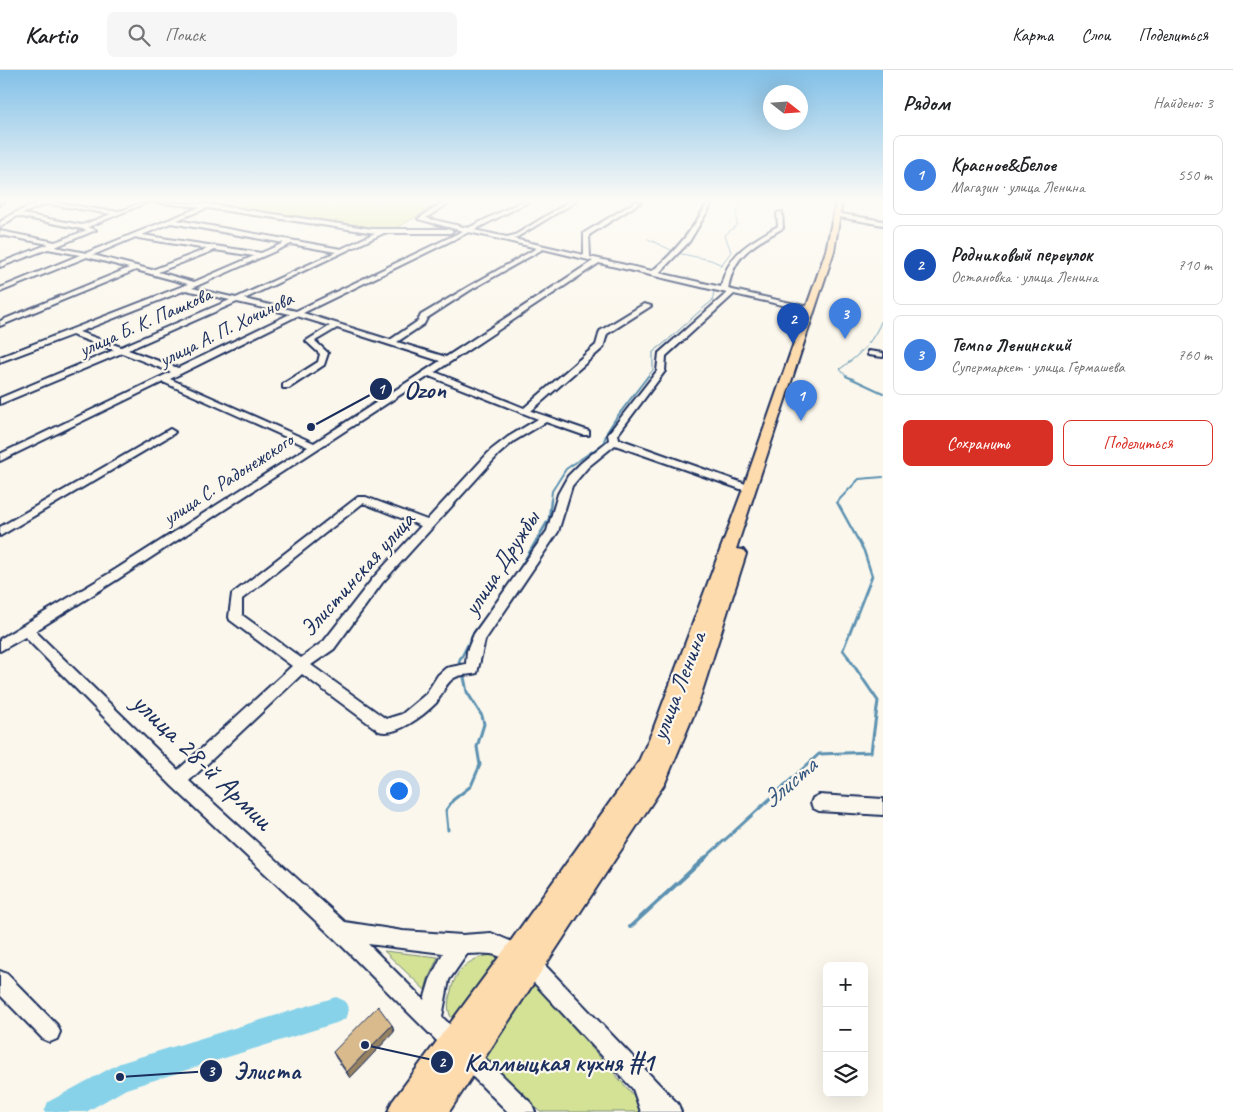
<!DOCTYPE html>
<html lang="ru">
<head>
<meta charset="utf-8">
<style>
	body { margin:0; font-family:Caveat,sans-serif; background:#f6f6f6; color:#202124 }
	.controls { position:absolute; right:15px; bottom:15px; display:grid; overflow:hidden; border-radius:8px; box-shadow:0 5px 20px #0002 }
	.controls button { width:45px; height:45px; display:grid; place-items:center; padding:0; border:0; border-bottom:1px solid #e0e0e0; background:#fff; color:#202124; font:25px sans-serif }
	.compass { position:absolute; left:763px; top:15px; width:45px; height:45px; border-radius:50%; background:#fff; box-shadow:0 5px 20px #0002; rotate:107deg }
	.you { position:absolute; left:398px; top:720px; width:18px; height:18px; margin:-12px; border:4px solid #fff; border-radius:50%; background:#1a73e8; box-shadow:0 0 0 8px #1a73e833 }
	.badge { display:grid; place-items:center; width:32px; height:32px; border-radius:50%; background:#d93025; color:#fff; font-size:16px; font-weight:700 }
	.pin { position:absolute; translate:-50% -41px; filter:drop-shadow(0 1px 2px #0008) }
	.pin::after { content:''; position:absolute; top:26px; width:18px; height:15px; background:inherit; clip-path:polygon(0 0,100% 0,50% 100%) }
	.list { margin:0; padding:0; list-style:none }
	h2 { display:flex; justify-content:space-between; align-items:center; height:65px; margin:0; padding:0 20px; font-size:21px }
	h2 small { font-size:16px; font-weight:400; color:#757577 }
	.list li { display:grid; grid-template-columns:32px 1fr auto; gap:15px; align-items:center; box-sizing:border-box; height:80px; margin:0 10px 10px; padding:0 10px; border:1px solid #e0e0e0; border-radius:8px }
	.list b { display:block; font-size:19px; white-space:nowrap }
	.list p { margin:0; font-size:16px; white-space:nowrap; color:#757577 }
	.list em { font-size:16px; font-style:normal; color:#757577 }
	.actions { display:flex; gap:10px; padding:15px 20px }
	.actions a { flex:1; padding:11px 0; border:1px solid #d93025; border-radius:8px; text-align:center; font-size:18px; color:#d93025 }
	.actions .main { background:#d93025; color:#fff }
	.icon { flex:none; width:28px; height:28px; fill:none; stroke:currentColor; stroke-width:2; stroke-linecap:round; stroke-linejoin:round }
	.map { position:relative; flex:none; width:883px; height:1042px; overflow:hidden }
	header { display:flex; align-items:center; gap:30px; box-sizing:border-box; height:70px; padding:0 25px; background:#fff; border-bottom:1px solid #e0e0e0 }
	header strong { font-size:24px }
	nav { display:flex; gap:28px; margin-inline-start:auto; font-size:18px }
	.search { width:350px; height:45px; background:#f6f6f6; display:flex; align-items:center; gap:12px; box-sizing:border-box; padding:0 18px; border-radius:8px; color:#757577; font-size:19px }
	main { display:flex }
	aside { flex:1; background:#fff }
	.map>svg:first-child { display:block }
	.green { fill:#d3e295; stroke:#77887a }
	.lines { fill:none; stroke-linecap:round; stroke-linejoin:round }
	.stream-far4 { stroke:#5c91b1; stroke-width:1 }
	.stream-far3 { stroke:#5c91b1; stroke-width:2 }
	.stream-far2 { stroke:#5c91b1; stroke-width:2.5 }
	.stream-far1 { stroke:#5c91b1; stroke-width:3 }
	.stream { stroke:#5c91b1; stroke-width:4 }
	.river { fill:#88d2e9; fill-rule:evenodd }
	.minor-casing { stroke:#1b2f5e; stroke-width:4 }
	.major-casing { stroke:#1b2f5e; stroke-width:4 }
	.minor { fill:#fbf7ec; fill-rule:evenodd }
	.major { fill:#fedbac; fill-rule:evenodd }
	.wall { fill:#baa078; stroke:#1b2f5e }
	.shaded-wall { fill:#978262; stroke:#1b2f5e }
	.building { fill:#d8ba8c; stroke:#1b2f5e }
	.labels { text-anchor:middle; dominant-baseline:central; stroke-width:4.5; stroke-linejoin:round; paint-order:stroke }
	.far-street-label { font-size:20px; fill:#1b2f5e; stroke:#fbf7ec }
	.street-label { font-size:24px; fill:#1b2f5e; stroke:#fbf7ec }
	.water-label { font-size:25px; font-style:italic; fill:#365881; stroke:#fbf7ec }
	.near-street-label { font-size:29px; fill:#1b2f5e; stroke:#fbf7ec }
	.leader { fill:none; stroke:#1b2f5e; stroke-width:2 }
	.callout-dot { fill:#1b2f5e; stroke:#fbf7ec; stroke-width:2 }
	.mark-label { font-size:15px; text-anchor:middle; font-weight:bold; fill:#fff }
	.callout-label { font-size:25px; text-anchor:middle; font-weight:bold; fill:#1b2f5e; stroke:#fbf7ec; stroke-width:4.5; stroke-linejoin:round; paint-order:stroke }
</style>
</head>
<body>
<header>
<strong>Kartio</strong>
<div class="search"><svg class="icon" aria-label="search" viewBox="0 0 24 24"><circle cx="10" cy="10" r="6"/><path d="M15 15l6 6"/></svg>Поиск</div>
<nav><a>Карта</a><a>Слои</a><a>Поделиться</a></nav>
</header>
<main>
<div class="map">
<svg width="883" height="1042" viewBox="0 0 883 1042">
	<rect width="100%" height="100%" fill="#fbf7ec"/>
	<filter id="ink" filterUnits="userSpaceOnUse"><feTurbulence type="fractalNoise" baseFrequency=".02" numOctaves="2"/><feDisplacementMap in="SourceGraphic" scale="10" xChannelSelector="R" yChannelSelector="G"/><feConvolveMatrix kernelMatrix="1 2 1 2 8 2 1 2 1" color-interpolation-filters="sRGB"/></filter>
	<g filter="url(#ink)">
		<!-- green -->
		<path class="green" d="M204,132H441L397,158L388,160Z
			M384,881L438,887L428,909L425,920Z
			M492,885L506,888L455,954C447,943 447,934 451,921C456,898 470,888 492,885Z
			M535,914L636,1028L641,1042H540L484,987Z"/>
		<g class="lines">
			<!-- stream-far4 -->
			<path class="stream-far4" d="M648,169L677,183L711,190L722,195
				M719,198L731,182L725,165L737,155L736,146L739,132
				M647,307L653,300V282C675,266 691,247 712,231L714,222
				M847,307L840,299C861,284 874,271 883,247"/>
			<!-- stream-far3 -->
			<path class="stream-far3" d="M846,306L883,323
				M551,431L552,421L566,399L603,374L607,362L616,348L648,306
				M838,431L859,409L883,407"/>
			<!-- stream-far2 -->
			<path class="stream-far2" d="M839,430L837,432L864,481L872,506L843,580L849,588
				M516,505L549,449L551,430
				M461,588L474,562L485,548"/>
			<!-- stream-far1 -->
			<path class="stream-far1" d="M461,597L459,592L461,587
				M448,760L446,740L453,730L471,716L480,695L477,677L484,654L482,646L467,622L463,602
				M705,788L819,684L871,682L878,631L848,587"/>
			<!-- stream -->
			<path class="stream" d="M630,857L706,787"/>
			<!-- river -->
			<path class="river" d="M336,927L345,931L349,940L345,949L336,953L126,1019L86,1042H44L48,1032L120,993Z"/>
			<!-- minor casing -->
			<g class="minor-casing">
				<path id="minor" d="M0,132H4L0,135Z
					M41,132C66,132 90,140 115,141C126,142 137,132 148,132L88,157L96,160L55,177L86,183L200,137L152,132L207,134L373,159H450L453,161L450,163H384L244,229L296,241L463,161L418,149L444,132H450L426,148L468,158L521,132H528L474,160L507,167L515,165L569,132H575L514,169L584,185V163L635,132H641L589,165L590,187L652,201C676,182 693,159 708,132H713L689,172L659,203L721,217C728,182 750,173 778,156L777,143L782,142L783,158C754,175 734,183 728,219L813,238V242L734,224L666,286L665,301L618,364L619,369L754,417L755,419L754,421H746L615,375L588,397L572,416L558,462L485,570L477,603C470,605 460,604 454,608C445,613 442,625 436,633C424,645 396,667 379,661L302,604L189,711L345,852L403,861L462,865L491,863L524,877L539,889L678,1034L681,1042H641L633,1019L525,903C502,884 496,882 467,884L449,910L442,947L532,1034L535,1042H508L334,868L172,716L25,567L0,581V569L110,503L308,377L163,312L0,391V384L171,302L122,283L0,334V328L114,280L72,265L0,292V287L188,214L136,200L0,256V251L129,198L87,187L0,222V218L80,185L48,179L0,197V193L49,174L0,165V161L55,172L87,160L17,146L0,157V152L14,143ZM48,133L49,134L111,144L82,155L22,144ZM207,138L375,163L341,179L177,150ZM171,153L284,173L261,183L142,165ZM469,162L537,178L468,217L421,245L418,251L390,270L303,243ZM136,167L138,168L207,179L152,200L93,185ZM291,174L336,182L236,228L192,218ZM543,179L593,191L446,287L397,272L424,254L427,248L472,219ZM215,180L254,186L194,212L158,202ZM599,193L727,223L659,283L657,301L608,364L609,370L581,393L568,406L558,424L547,461L474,564L467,581L466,594L446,598L438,605L426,624L402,644L386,649L311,595L334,579L382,513L499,384L514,371L546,352L583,365H589V361L531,341L603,278L607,264L651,236L644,234L600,261L596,275L524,338L435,302ZM186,220L230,230L121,277L79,262ZM237,232L290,244L178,298L128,280ZM297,246L330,256L306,271L320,284L318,292L283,314V318H289L324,295L328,283L315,271L337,258L440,291L314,373L170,309ZM429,306L538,349L508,367L491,380L427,450L366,427H358L232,524L229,547L230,550L292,596L178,700L35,561L118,509ZM363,433L421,456L374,507L324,571L301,588L242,545V529ZM368,874L443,883L430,910L424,930Z
					M836,143L883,151V155L834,146Z
					M868,281L883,283V287L868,285Z
					M170,359L175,362L173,364L0,466V457Z
					M819,725L883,729V745L819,741L813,738L811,733L813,728Z
					M0,901L7,904L57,955L60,962L57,969L50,972L43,969L0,925Z"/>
			</g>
			<!-- major casing -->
			<g class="major-casing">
				<path id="major" d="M836,132H842L834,181L736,479L743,480L746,484L698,634L665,713L449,1042H388L392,1032L508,875L638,693L653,660L743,419L826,181Z"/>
			</g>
			<!-- minor -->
			<use href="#minor" class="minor"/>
			<!-- major -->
			<use href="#major" class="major"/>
		</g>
		<!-- wall -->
		<path class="wall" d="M392,955L394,962L350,1008L336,988L333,982Z"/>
		<!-- shaded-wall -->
		<path class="shaded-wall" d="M392,955L394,962L350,1008L347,1002Z"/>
		<!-- building -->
		<path class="building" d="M378,936L392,955L347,1002L333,982Z"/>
	</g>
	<!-- sky -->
	<linearGradient id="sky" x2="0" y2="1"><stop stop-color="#81c0e8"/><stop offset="0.47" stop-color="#fdfbf6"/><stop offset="1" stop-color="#fdfbf6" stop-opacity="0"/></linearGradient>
	<rect width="883" height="278" fill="url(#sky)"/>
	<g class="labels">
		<!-- far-street labels -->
		<g class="far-street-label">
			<text transform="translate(145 252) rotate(-24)">улица Б. К. Пашкова</text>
			<text transform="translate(226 259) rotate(-26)">улица А. П. Хочинова</text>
			<text transform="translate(228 409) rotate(-33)">улица С. Радонежского</text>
		</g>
		<!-- street labels -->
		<g class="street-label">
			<text transform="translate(501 493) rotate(-57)">улица Дружбы</text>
			<text transform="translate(357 504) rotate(-48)">Элистинская улица</text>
			<text transform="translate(678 616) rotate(-69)">улица Ленина</text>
		</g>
		<!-- water labels -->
		<g class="water-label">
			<text transform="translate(789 713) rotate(-41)">Элиста</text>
		</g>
		<!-- near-street labels -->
		<g class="near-street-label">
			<text transform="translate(203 691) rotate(44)">улица 28-й Армии</text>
		</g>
	</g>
	<!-- callouts -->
	<path class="leader" d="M311 357L381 319M365 975L442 992M120 1007L211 1001"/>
	<g class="callout-dot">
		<circle cx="311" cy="357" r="5"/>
		<circle cx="365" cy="975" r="5"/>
		<circle cx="120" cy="1007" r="5"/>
		<circle cx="381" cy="319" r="12"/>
		<circle cx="442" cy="992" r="12"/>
		<circle cx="211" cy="1001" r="12"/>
	</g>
	<g class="mark-label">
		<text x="381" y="324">1</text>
		<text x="442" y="997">2</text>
		<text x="211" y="1006">3</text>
	</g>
	<g class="callout-label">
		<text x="425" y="328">Ozon</text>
		<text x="559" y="1001">Калмыцкая кухня #1</text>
		<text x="267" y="1009">Элиста</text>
	</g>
</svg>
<div class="controls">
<button>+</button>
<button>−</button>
<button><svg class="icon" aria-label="layers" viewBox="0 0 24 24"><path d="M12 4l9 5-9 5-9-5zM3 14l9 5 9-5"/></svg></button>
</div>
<svg class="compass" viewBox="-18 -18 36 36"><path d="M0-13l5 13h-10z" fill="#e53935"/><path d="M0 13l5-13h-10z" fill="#757577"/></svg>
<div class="you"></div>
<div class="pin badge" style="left:801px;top:351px;background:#3f7fe0">1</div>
<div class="pin badge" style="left:793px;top:274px;background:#1a4fb4">2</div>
<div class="pin badge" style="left:845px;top:269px;background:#3f7fe0">3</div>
</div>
<aside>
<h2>Рядом<small>Найдено: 3</small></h2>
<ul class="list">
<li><span class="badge" style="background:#3f7fe0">1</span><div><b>Красное&amp;Белое</b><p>Магазин · улица Ленина</p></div><em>550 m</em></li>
<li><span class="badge" style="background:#1a4fb4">2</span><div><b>Родниковый переулок</b><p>Остановка · улица Ленина</p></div><em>710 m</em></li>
<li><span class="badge" style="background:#3f7fe0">3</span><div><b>Темпо Ленинский</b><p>Супермаркет · улица Гермашева</p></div><em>760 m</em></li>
</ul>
<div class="actions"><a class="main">Сохранить</a><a>Поделиться</a></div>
</aside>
</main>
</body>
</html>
